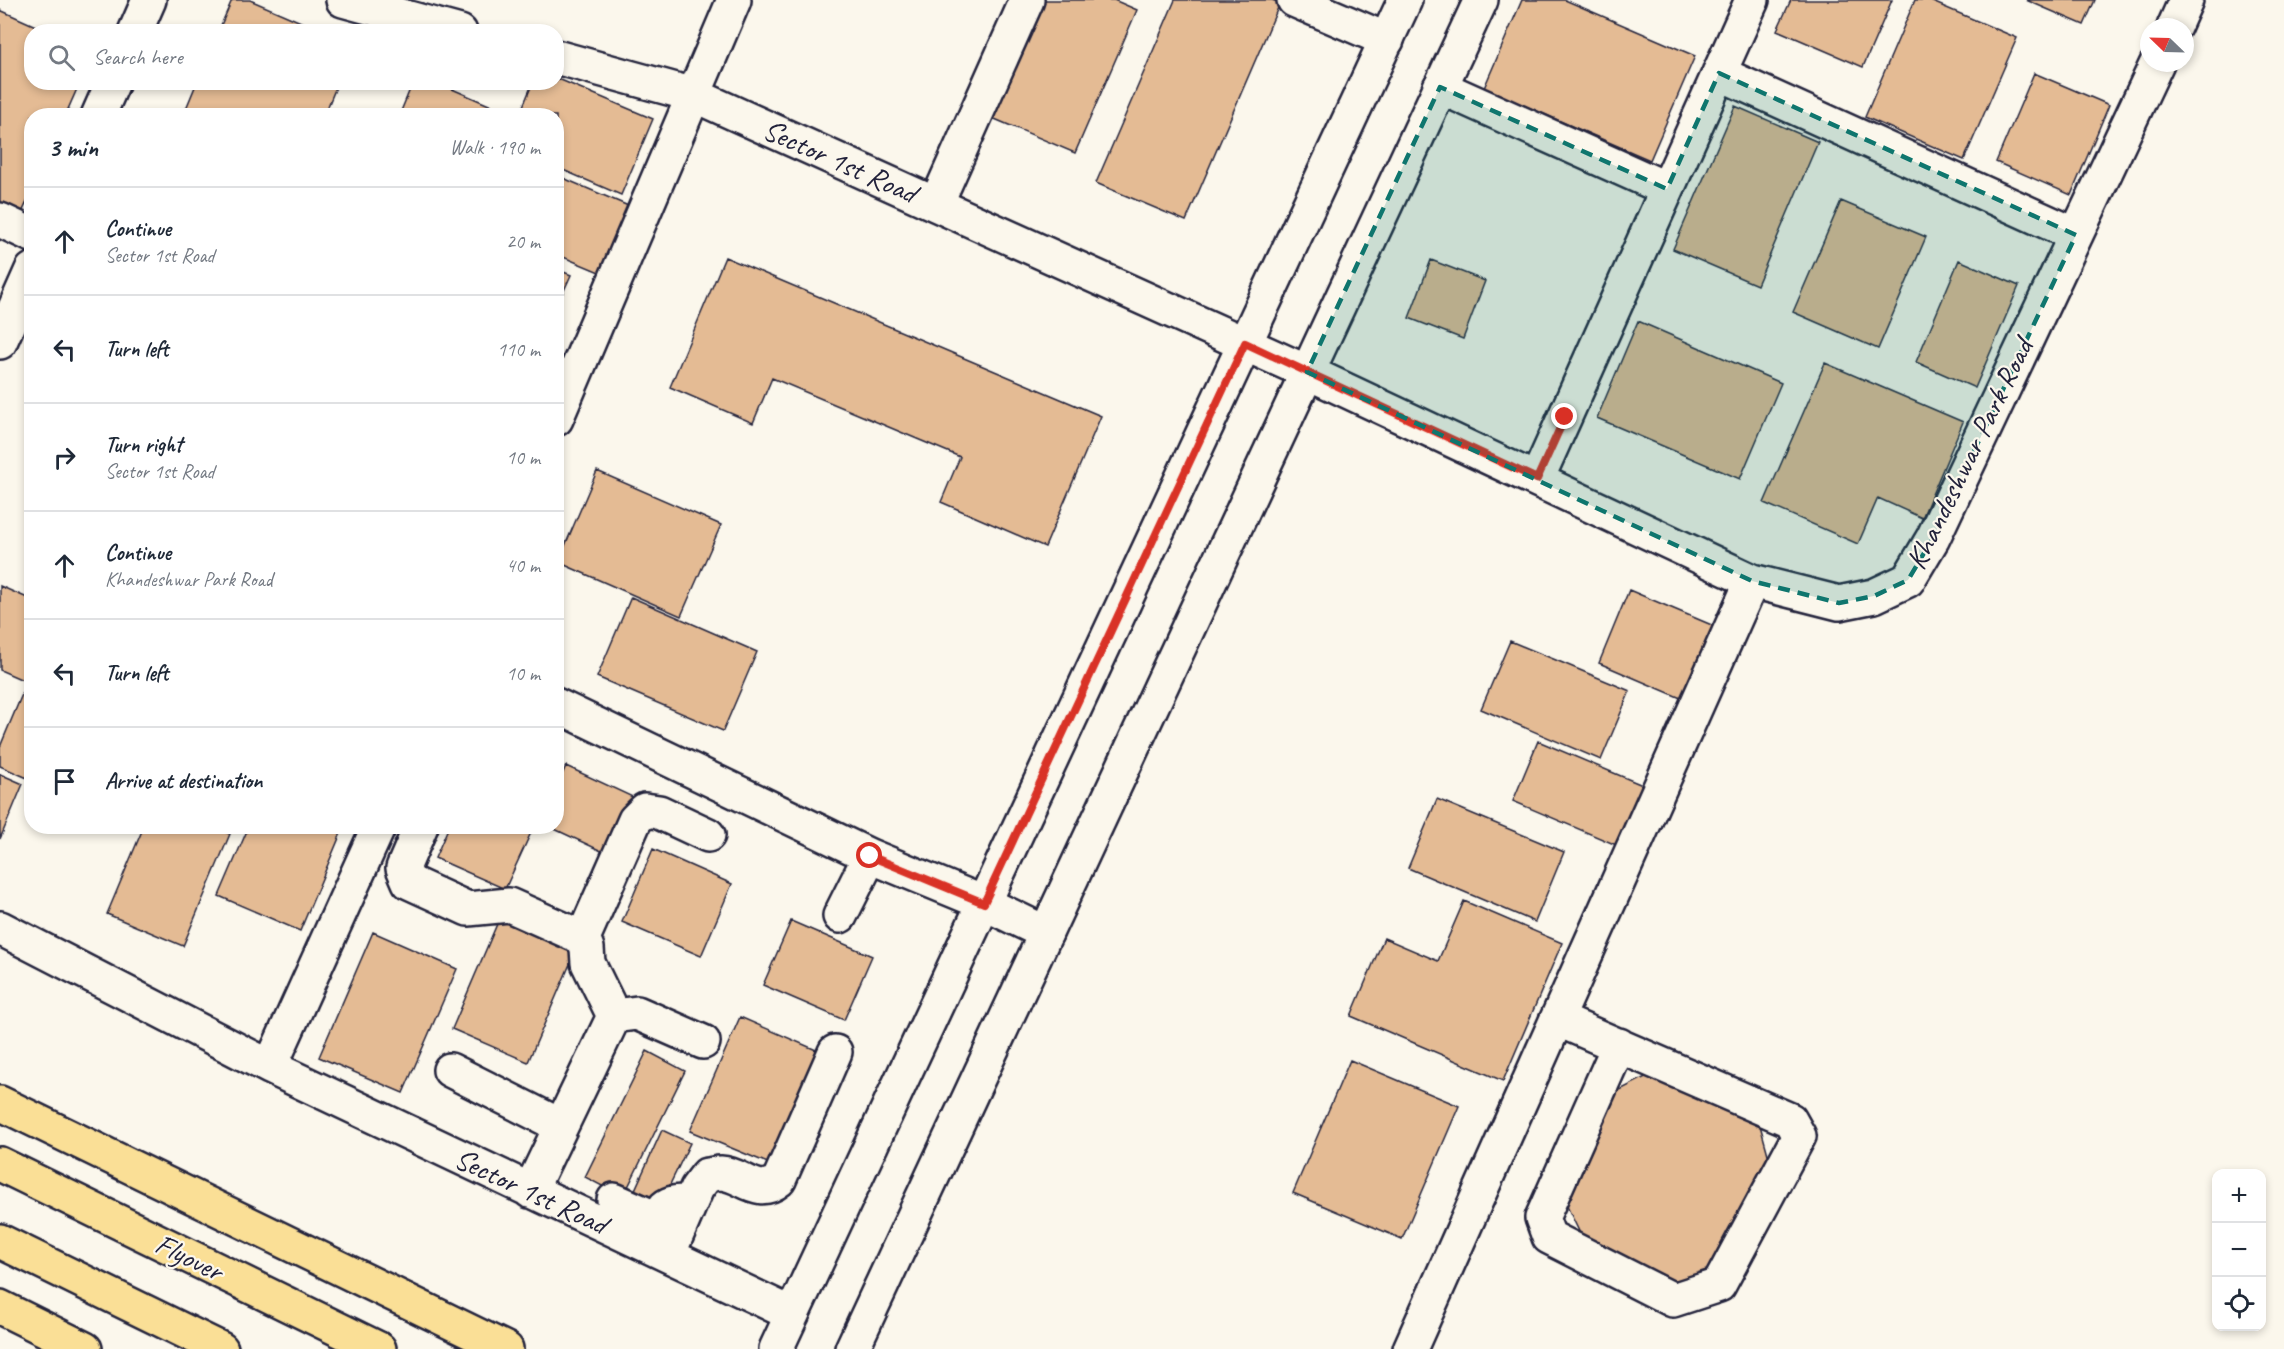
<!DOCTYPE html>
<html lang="en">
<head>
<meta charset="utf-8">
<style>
	body { margin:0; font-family:Caveat,sans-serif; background:#f2f2f3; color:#1f2937 }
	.controls { position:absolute; right:18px; bottom:18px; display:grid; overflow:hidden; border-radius:12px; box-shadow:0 3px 9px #0003 }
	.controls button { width:54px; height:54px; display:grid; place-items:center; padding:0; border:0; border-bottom:2px solid #e0e1e3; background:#fff; color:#1f2937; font:30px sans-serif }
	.compass { position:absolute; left:2140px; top:18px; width:54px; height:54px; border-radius:50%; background:#fff; box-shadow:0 3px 9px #0003; rotate:293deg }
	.stop { position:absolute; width:18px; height:18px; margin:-14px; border:4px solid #d93025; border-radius:50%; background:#fff }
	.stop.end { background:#d93025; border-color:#fff; box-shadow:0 2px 6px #0008 }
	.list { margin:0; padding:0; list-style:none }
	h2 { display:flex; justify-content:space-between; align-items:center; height:78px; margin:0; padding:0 24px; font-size:26px }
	h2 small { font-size:20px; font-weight:400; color:#747a83 }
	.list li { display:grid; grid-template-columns:39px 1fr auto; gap:18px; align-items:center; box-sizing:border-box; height:108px; padding:0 24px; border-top:2px solid #e0e1e3 }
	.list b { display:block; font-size:22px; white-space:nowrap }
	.list p { margin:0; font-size:20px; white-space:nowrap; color:#747a83 }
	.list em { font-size:20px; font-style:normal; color:#747a83 }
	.icon { flex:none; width:33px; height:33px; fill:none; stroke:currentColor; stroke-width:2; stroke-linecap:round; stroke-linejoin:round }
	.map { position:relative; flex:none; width:2284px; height:1349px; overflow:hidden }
	.search { position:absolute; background:#fff; box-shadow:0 3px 9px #0003; left:24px; top:24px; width:540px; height:66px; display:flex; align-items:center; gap:15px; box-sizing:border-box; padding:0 21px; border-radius:24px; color:#747a83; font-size:22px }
	.panel { position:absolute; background:#fff; box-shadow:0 3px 9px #0003; left:24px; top:108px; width:540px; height:726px; border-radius:24px }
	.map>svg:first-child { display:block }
	.building { fill:#e4bb94; stroke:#22223b; stroke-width:1.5 }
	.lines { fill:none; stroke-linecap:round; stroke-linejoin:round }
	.minor-casing { stroke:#22223b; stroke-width:38 }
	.tertiary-casing { stroke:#22223b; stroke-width:38 }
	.secondary-casing { stroke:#22223b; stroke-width:38 }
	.trunk-casing { stroke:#22223b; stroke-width:38 }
	.minor { stroke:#fbf7ec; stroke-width:33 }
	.tertiary { stroke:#fbf7ec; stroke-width:33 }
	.secondary { stroke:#fbf7ec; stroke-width:33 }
	.trunk { stroke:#fadf96; stroke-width:33 }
	.route { stroke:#d93025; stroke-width:8 }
	.marked { fill:#0f766e; fill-opacity:0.2; stroke:#0f766e; stroke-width:4.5; stroke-dasharray:12 8; stroke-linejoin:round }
	.labels { text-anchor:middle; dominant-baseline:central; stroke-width:4.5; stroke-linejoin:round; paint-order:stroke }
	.street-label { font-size:30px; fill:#22223b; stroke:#fbf7ec }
</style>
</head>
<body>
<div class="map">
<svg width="2284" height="1349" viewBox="0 0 2284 1349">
	<rect width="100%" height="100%" fill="#fbf7ec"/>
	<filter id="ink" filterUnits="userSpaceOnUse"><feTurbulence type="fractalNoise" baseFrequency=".0167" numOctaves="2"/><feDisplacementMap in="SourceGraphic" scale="12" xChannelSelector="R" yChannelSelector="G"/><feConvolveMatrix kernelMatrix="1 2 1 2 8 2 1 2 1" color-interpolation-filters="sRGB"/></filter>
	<g filter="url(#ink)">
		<!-- building -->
		<path class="building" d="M232,0H250L324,32H218Z
			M1040,0H1114L1137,10L1075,153L990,117Z
			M1175,0H1272L1280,3L1186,221L1096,183Z
			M1522,0H1565L1695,56L1650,160L1484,88Z
			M1791,0H1892L1863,67L1777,30Z
			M1915,0H1928L2017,38L1964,160L1865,117Z
			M2026,0H2095L2084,25Z
			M0,10L49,32H32V82H80L65,116H32V191L20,217L0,208Z
			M2034,73L2109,105L2071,195L1996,162Z
			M556,78L653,119L621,195L556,167V116H519L533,82H556Z
			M197,82H338L324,116H183Z
			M413,82H436L496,108L493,116H399Z
			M1735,106L1818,142L1757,285L1673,249Z
			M556,175L633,208L604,274L556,254Z
			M1841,201L1926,237L1878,349L1793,312Z
			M725,257L1101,416L1045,547L941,502L960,457L772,378L753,423L670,387Z
			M1431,260L1485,281L1463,339L1409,318Z
			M1959,260L2019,286L1975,388L1916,362Z
			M556,269L571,275L556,308Z
			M1638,321L1781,383L1740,479L1597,418Z
			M1825,363L1963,422L1922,518L1878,498L1858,544L1764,503Z
			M597,471L721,525L681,616L558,562Z
			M0,586L32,600V684L0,670Z
			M1629,590L1714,626L1683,699L1599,663Z
			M631,597L757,652L723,731L597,677Z
			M1510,641L1630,691L1601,760L1481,709Z
			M23,692L32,696V780L0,766V747Z
			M1538,741L1647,787L1621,847L1513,801Z
			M566,766L637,799L610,855L548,826H556V788Z
			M0,774L23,784L0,839Z
			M1437,799L1564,852L1535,922L1408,868Z
			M144,826H211L230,834L183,946L107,914Z
			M249,826H344L300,931L219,896Z
			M449,826H534L505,889L435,858Z
			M653,849L732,884L701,956L622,922Z
			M1464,901L1562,943L1503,1081L1351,1016L1384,938L1438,961Z
			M500,917L576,950L528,1062L452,1029Z
			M791,921L872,956L844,1020L763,985Z
			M373,932L457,969L403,1093L319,1057Z
			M740,1017L823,1053L775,1166L690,1131Z
			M647,1051L685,1071L623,1197L585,1177Z
			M1350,1060L1459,1106L1402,1239L1293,1193Z
			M1661,1069L1757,1114L1769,1158L1722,1267L1676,1288L1587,1248L1564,1200L1616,1092Z
			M662,1130L690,1143L660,1205L634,1192Z"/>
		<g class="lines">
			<!-- minor casing -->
			<g class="minor-casing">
				<path id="minor" d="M1294,0L1387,40
					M2174,27L2186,0
					M135,32L149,0
					M1719,73L2076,235
					M1440,87L1667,189
					M98,116L113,82
					M936,204L1027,0
					M0,220L32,235
					M0,342L32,270
					M1307,372L1752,581L1839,603L1874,596L1908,580L1933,538L2157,63
					M556,419L734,0
					M1537,479L1752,0
					M556,705L870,856L984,903L1046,933
					M421,826L403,868L409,882L468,909L509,905L583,938L587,948L588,963L614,1016L530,1191
					M840,916L870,856
					M0,928L270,1067L792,1314
					M583,938L635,820L645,810L659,812L708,835
					M614,1016L637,1013L703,1042
					M1557,1019L1790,1120L1799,1136L1719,1285L1673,1300L1549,1237L1542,1218L1619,1045
					M270,1067L379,826
					M450,1070L561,1126
					M614,1200L655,1218C661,1215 661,1212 665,1207C671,1201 683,1202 691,1202
					M668,1255L697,1188L707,1175C711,1175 716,1173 721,1173C743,1174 757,1198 779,1180L835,1052
					M1410,1349L1752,581"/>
			</g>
			<!-- tertiary casing -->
			<g class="tertiary-casing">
				<path id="tertiary" d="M343,0L460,32
					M556,57L694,95L1307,372"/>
			</g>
			<!-- secondary casing -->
			<g class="secondary-casing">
				<path id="secondary" d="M776,1349L1405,0
					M852,1349L1481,0"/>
			</g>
			<!-- trunk casing -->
			<g class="trunk-casing">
				<path id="trunk" d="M0,1103L506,1349
					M0,1164L379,1349
					M0,1241L221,1349
					M0,1307L85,1349"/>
			</g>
			<!-- minor -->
			<use href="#minor" class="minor"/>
			<!-- tertiary -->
			<use href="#tertiary" class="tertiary"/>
			<!-- secondary -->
			<use href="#secondary" class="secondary"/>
			<!-- trunk -->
			<use href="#trunk" class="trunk"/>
		</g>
	</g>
	<g class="lines" filter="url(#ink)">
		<!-- route -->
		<path class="route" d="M870,856L984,903L1245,343L1537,479L1565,417"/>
	</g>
	<!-- marked area -->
	<path class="marked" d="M1719,73L2076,235L1933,538L1908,580L1874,596L1839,603L1752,581L1307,372L1440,87L1667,189Z"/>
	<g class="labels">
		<!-- street labels -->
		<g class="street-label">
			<text transform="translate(840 161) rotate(24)">Sector 1st Road</text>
			<text transform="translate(1969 454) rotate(-64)">Khandeshwar Park Road</text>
			<text transform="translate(531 1191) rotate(25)">Sector 1st Road</text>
			<text transform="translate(189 1257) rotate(26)">Flyover</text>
		</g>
	</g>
</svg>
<div class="controls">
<button>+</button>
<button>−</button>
<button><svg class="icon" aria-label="locate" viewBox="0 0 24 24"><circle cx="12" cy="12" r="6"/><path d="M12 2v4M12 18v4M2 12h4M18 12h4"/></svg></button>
</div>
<svg class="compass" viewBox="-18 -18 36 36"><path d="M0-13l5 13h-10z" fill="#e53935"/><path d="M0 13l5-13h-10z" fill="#747a83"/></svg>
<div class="stop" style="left:870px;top:856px"></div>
<div class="stop end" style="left:1565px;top:417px"></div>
<div class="search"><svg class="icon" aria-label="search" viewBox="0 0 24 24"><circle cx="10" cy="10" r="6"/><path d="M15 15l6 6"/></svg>Search here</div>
<section class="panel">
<h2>3 min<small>Walk · 190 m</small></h2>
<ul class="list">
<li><svg class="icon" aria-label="ahead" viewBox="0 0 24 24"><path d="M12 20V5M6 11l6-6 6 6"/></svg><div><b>Continue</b><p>Sector 1st Road</p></div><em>20 m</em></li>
<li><svg class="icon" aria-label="left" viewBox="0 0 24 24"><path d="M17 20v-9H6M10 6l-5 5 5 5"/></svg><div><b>Turn left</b></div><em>110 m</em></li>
<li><svg class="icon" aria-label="right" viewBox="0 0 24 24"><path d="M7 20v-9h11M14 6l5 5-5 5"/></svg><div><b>Turn right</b><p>Sector 1st Road</p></div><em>10 m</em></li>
<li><svg class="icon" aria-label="ahead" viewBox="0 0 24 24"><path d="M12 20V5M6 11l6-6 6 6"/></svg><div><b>Continue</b><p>Khandeshwar Park Road</p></div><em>40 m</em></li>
<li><svg class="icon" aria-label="left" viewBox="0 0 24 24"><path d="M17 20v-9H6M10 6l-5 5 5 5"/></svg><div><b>Turn left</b></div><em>10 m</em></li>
<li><svg class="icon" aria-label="arrive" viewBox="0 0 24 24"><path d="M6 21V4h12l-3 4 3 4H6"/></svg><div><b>Arrive at destination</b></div></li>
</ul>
</section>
</div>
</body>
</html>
